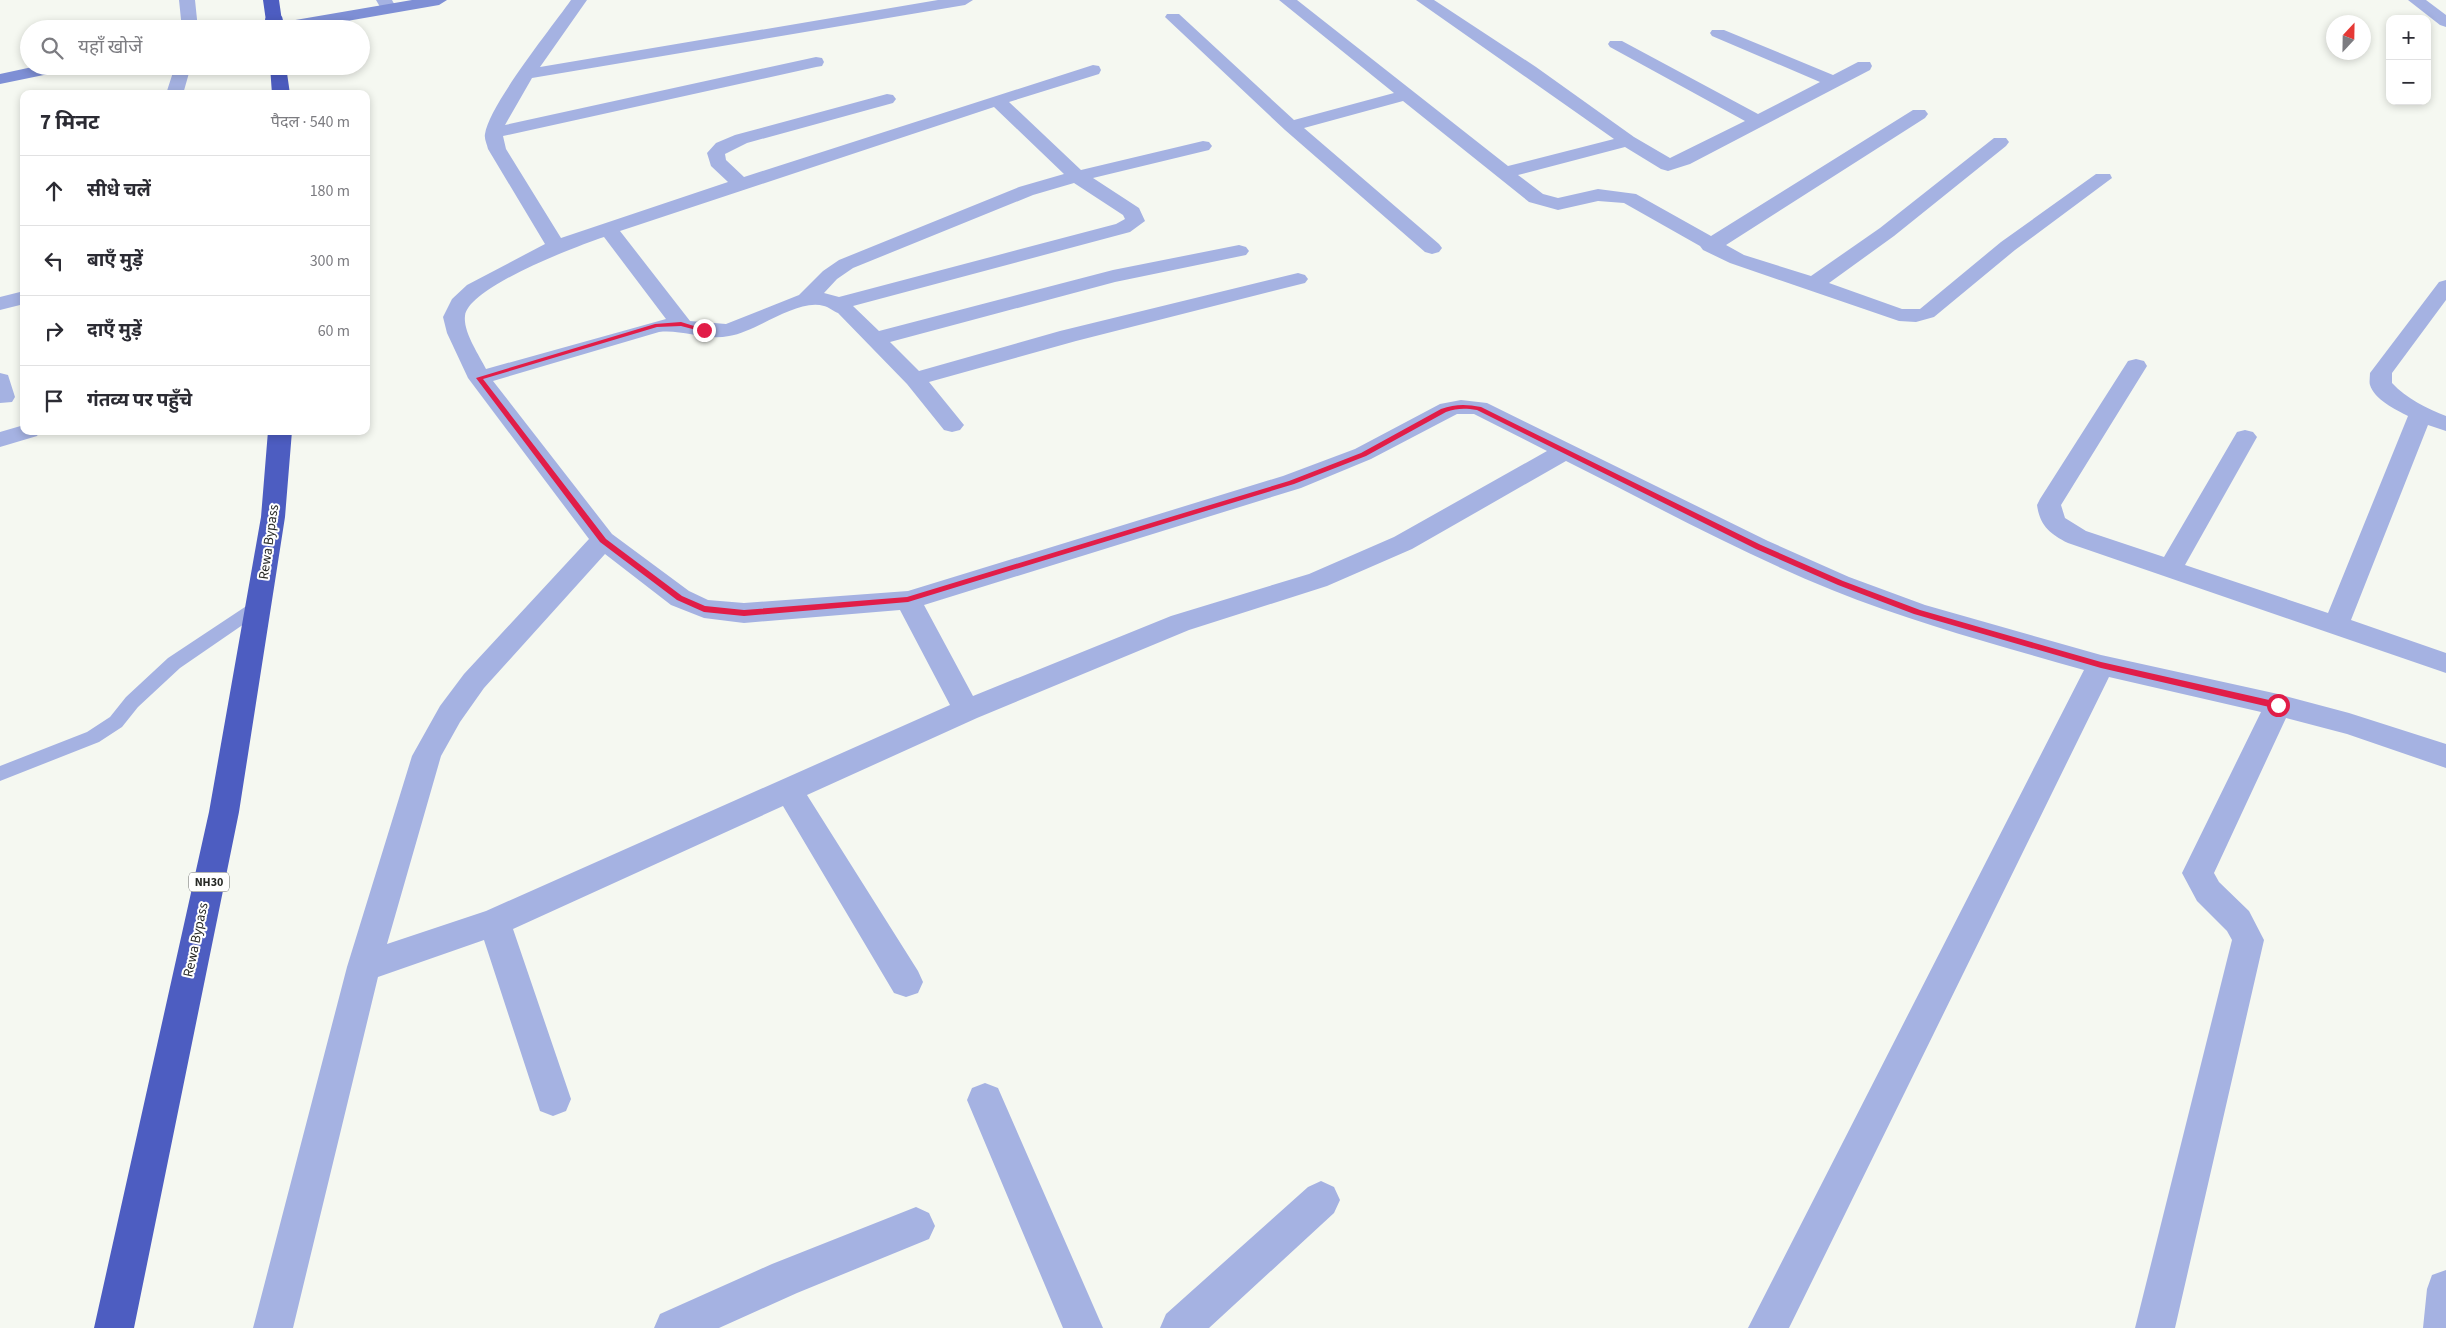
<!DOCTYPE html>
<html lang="hi">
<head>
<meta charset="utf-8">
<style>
	body { margin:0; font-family:"Source Sans 3","Noto Sans Devanagari",sans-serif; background:#f2f2f3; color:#2b2b33 }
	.controls { position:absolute; right:15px; top:15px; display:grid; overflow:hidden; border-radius:10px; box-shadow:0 2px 8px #0003 }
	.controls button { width:45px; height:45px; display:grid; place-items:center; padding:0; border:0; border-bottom:1px solid #e1e1e2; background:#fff; color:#2b2b33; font:25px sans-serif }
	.compass { position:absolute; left:2326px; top:15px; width:45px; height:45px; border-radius:50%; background:#fff; box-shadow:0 2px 8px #0003; rotate:22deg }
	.stop { position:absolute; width:15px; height:15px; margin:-11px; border:4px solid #e11d48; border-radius:50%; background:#fff }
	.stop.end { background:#e11d48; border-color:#fff; box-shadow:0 1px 5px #0008 }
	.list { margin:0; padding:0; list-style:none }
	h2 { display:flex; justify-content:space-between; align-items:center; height:65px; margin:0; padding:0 20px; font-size:21px }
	h2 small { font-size:16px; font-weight:400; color:#7c7c81 }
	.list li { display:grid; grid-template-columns:32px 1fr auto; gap:15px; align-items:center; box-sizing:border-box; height:70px; padding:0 20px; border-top:1px solid #e1e1e2 }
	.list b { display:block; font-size:19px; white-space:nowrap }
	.list em { font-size:16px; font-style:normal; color:#7c7c81 }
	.icon { flex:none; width:28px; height:28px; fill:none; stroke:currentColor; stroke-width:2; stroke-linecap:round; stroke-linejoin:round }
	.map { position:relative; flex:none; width:2446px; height:1328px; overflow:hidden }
	.search { position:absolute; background:#fff; box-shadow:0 2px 8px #0003; left:20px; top:20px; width:350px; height:55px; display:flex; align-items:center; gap:12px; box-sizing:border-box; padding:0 18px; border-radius:28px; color:#7c7c81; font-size:19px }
	.panel { position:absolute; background:#fff; box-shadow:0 2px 8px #0003; left:20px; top:90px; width:350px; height:345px; border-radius:10px }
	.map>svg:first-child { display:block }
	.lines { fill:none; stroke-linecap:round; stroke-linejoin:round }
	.lane { fill:#a5b2e2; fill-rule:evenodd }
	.street { fill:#a5b2e2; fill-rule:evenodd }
	.secondary { fill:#7e8fd5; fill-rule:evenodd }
	.highway { fill:#4d5dc1; fill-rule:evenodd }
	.highway-bridge { stroke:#4d5dc1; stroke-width:18 }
	.route { fill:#e11d48 }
	.labels { text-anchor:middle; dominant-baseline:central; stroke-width:4; stroke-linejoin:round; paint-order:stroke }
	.shield { fill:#fff; stroke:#686a68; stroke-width:1 }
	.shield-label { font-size:12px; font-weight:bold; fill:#282a27 }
	.street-label { font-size:14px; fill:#282a27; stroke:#fff }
</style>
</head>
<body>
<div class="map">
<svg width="2446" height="1328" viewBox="0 0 2446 1328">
	<rect width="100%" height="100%" fill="#f5f8f1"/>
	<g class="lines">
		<!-- lane -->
		<path class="lane" d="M260,599L266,601L268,605L266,609L180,668L138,707L122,727L99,742L0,781V766L87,732L110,717L126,697L168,658L254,601Z"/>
		<!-- street -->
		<path class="street" d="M179,0H195L198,29H182Z
			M376,0H392L397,9L395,12H383Z
			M571,0H587L540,67L938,0H973L965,5L532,78L505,125L816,57L822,58L824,62L822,66L816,67L503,136L506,149L561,238L728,182L711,166L707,153L716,143L735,135L887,94L893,95L896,99L893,103L747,143L725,154L726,160L744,177L1093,65L1099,66L1101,70L1099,74L1009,102L1081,170L1203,141L1209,142L1212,146L1209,150L1093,178L1139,208L1145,221L1130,232L853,306L879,331L1113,270L1239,245L1246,247L1249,251L1246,255L1115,282L890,342L919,371L1060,331L1298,273L1305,275L1308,279L1305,283L1076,341L929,382L964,425L960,430L952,432L944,430L907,384L838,313C833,311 829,307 824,306C797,298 757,332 729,336C705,341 682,329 659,332L493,381L612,534L689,591L708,600L744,603L908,591L1283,476L1355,449L1440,404L1461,400L1487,403L1768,541L1849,577L1925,605L2101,655L2278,694L2349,713L2446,744V768L2347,734L2286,718L2214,873L2219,882L2249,911L2264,940L2175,1328H2135L2232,940L2227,931L2197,901L2182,873L2261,712L2109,677L1789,1328H1748L2084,670C2000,646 1914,623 1832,590C1741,553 1654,505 1566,461L1412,549L1327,586L1189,630L977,718L807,795L918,971L923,982L918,993L906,997L894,993L783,806L513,929L571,1099L566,1111L553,1116L540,1111L484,940L378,977L293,1328H253L347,967L412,756L440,706L464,674L589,539L468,378L447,333L443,317L452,299L467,285L545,244L488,149C487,144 484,139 485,134C489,105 552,27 571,0ZM994,107L1064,174L1019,187L839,260L823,271L799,295L726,324L690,321L620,231ZM1074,183L1123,215L1125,219L1116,224L839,297L824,293L837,279L853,268L1033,195ZM604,237L666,319L486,369C479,355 463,332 465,316C468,287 577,246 604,237ZM1457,414H1474L1547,451L1394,537L1309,574L1171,616L973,696L924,605L1301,488L1371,459ZM605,554L671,605L704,618L744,623L900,610L950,705L486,911L387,944L441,756L460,722L484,688Z
			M1279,0H1297L1508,166L1614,139L1416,0H1434L1536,67L1634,137L1670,158L1745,121L1610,47L1608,44L1610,41H1622L1758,114L1820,82L1712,36L1710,33L1712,30H1724L1833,75L1858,62H1870L1872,66L1870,70L1690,164L1668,171L1661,169L1625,147L1518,175L1543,194L1558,198L1598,189L1636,194L1711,236L1913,110H1925L1928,114L1925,118L1726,245L1744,255L1811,276L1880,228L1994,138H2006L2009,142L2006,146L1894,236L1829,283L1902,309H1920L2001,242L2096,174H2110L2112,178L2015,250L1934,317L1916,322L1899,321L1730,263L1703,250L1700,246L1624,203L1598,201L1558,210L1529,202L1403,101L1304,128L1439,244L1442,248L1439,252L1432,254L1425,252L1285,130L1165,17L1167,14H1179L1294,120L1394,93Z
			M2408,0H2426L2446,15V27L2440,25Z
			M175,66H191L183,94H166Z
			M2446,280V300L2392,373V383C2407,399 2426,408 2446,416V431L2428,425L2351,620L2446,653V673L2068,543C2050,534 2040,526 2037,505L2040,499L2128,361L2136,359L2144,361L2147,366L2061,505L2065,518L2086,531L2164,557L2237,432L2245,430L2253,432L2257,437L2185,565L2328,613L2408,416C2396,410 2374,399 2370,385C2369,382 2370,377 2370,373L2439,282Z
			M24,291V304L0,310V297Z
			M0,373L8,375L15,397L12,402L0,403Z
			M24,425V431H40L37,436L0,447V432Z
			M985,1083L998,1088L1103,1328H1063L967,1100L972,1088Z
			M1321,1181L1334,1187L1340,1200L1334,1213L1209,1328H1160L1166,1314L1308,1187Z
			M916,1207L929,1213L935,1226L929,1239L797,1293L719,1328H654L660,1314L772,1264Z
			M2446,1270V1328H2423L2427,1289L2432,1275Z"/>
		<!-- secondary -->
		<path class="secondary" d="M412,0H447L439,5L301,29H264L272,24Z
			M37,66H70L68,70L0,84V74Z"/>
		<!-- highway -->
		<path class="highway" d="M263,0H279L282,21L280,24L274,26L266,21Z
			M270,66H286L290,94H272Z
			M268,431H292L285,517L239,812L134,1328H94L209,812L261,517Z"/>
		<!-- highway-bridge -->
		<path class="highway-bridge" d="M274,21L275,29"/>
	</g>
	<!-- route -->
	<path class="route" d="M681,322L707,330L704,332L681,326L657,327L483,379L606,539L682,596L705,606L744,610L907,597L1289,481L1361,453L1441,409C1455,404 1466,404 1481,407L1761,545L1843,581L1920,610L2101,662L2278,702L2282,705L2278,709L2101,668L1914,614L1838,585L1756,549L1477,410C1465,408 1457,408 1446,412L1366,456L1294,484L908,602L744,616L704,612L677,600L600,542L476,378L655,324Z"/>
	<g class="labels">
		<!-- shield labels -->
		<rect class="shield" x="189" y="872.5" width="40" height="19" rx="4"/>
		<g class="shield-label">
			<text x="209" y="882">NH30</text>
		</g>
		<!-- street labels -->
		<g class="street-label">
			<text transform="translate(269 542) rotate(-82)">Rewa Bypass</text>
			<text transform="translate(196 940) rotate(-78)">Rewa Bypass</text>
		</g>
	</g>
</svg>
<div class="controls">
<button>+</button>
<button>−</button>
</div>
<svg class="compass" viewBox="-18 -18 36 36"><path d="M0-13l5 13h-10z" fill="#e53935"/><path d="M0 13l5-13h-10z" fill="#7c7c81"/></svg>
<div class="stop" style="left:2278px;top:705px"></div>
<div class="stop end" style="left:704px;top:330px"></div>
<div class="search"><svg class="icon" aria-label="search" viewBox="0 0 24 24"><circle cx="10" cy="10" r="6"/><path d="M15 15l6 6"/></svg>यहाँ खोजें</div>
<section class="panel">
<h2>7 मिनट<small>पैदल · 540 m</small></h2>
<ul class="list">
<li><svg class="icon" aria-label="ahead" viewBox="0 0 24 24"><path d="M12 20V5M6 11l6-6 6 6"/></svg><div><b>सीधे चलें</b></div><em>180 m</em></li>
<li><svg class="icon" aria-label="left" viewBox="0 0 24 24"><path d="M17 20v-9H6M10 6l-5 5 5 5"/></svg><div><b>बाएँ मुड़ें</b></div><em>300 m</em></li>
<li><svg class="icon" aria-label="right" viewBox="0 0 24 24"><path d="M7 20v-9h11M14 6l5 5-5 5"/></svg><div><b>दाएँ मुड़ें</b></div><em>60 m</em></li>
<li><svg class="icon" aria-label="arrive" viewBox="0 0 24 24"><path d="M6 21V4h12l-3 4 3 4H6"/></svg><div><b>गंतव्य पर पहुँचे</b></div></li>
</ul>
</section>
</div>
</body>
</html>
